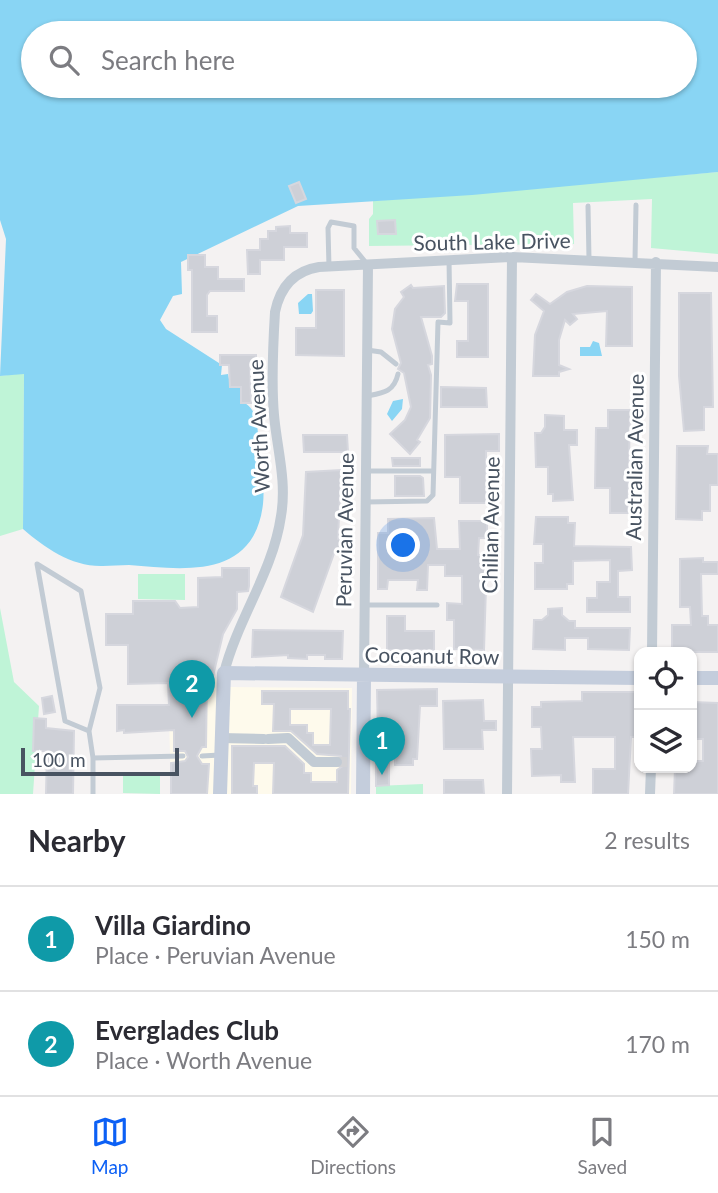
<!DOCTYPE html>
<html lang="en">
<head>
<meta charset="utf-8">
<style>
	body { margin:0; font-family:Lato,sans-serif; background:#f7f7f7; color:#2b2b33 }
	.controls { position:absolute; right:21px; bottom:21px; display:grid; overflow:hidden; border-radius:14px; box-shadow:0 2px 5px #0004 }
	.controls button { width:63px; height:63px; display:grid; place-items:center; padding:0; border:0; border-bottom:2px solid #e1e1e2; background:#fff; color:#2b2b33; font:35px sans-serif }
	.scale { position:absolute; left:21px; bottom:18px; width:158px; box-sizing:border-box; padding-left:7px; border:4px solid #485361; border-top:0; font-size:19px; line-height:24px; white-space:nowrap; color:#485361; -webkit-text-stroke:5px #fff; paint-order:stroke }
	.you { position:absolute; left:404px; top:546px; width:24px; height:24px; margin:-18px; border:5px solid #fff; border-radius:50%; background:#1a73e8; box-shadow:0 0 0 10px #1a73e833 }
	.badge { display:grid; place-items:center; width:46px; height:46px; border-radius:50%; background:#0c60f5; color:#fff; font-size:23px; font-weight:700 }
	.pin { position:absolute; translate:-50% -58px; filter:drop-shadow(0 2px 4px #0008) }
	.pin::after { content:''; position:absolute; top:37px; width:24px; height:21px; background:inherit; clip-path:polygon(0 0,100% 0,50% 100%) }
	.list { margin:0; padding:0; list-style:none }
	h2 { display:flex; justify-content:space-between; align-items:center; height:91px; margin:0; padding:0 28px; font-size:30px }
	h2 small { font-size:23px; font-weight:400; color:#7c7c81 }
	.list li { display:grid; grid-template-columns:46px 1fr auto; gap:21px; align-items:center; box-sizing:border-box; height:105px; padding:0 28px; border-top:2px solid #e1e1e2 }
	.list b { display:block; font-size:26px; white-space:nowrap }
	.list p { margin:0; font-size:23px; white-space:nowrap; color:#7c7c81 }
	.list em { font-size:23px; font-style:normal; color:#7c7c81 }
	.icon { flex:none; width:38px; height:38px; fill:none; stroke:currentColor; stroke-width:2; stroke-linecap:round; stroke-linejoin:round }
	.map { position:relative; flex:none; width:718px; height:794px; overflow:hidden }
	.search { position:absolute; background:#fff; box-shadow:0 2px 5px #0004; left:21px; right:21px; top:21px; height:77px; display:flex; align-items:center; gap:18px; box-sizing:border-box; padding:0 24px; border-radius:38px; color:#7c7c81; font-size:26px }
	.sheet { height:301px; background:#fff }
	nav { display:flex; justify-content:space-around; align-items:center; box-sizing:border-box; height:98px; border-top:2px solid #e1e1e2; background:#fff; font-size:19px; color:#7c7c81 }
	nav a { display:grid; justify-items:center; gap:4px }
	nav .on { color:#0c60f5 }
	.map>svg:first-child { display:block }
	.commercial { fill:#fefaec }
	.green { fill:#bff4d7 }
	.water { fill:#89d5f4; fill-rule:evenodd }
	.building { fill:#ced0d7; stroke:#d6d7de; stroke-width:2; fill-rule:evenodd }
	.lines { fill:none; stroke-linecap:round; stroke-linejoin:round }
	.street-tunnel { stroke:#d2d2d5; stroke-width:10; stroke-dasharray:10 5; stroke-linecap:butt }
	.lane { stroke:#c2cbd4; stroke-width:5 }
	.street { stroke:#c2cbd4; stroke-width:10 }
	.secondary { stroke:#c4cddc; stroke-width:14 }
	.labels { text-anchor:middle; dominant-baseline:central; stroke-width:6; stroke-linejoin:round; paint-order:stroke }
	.street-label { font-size:21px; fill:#485361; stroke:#fff }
</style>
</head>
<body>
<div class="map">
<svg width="718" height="794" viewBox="0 0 718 794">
	<rect width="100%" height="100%" fill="#f4f2f2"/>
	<!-- commercial -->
	<path class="commercial" d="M168,676L214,677L227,687L352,688L351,794H171Z"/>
	<!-- green -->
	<path class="green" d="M718,172V254L651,248L652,199L573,203L574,244L369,246V219L373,214V201Z
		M24,373L23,529L0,536V376Z
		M138,574H185V600L138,599Z
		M0,608L14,682L39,706L33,794H0Z
		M123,776H160V794L123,793Z
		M423,784V794H376V786Z"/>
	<!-- water -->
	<path class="water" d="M0,0H718V172L472,195L298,206L181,262L182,294L173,296L160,320L166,329L222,365L221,375L228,374L230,384L240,385V401C259,407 257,428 259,445C261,464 265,485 263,504C254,581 181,569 129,565C120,565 111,566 103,566C72,567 45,548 23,529L24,374L0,376L6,239L0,220ZM33,33H685V86H33Z
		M308,294H312L313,311L311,314H299L298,303Z
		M593,341L599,343L602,356H580V347H590Z
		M403,399L402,409L392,421L387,414L393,401Z"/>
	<!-- building -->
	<path class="building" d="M299,182L306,199L296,203L289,186Z
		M395,220L396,234H378L377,221Z
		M290,226V233H307V247H284V260H260V274H248L247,250H260V239H268V231H276V227Z
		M188,255H205V267H218V279H244V291H210L207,295V316H217V332H192V270H188Z
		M457,284H488V357H457V341H468V301H455Z
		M411,285L413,288L444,286L445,313L441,317H421L432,356V364L428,365L431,375L430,418L417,440L420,442L410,454L390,434L405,420L411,407L404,373L398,369L401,363L392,329L395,309L404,297L401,292Z
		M587,286L632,287V346H606L607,311L573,314L577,319L570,325L565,320L559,340V365L569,369L559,372V376H533L535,335L544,311L531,300L536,294L550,304L567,292Z
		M316,290H344V356L296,355V328H316Z
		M679,293H711L713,407H704V430L684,431L679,376Z
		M220,355H256V365H250L251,403H241V387H230L229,365H220Z
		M441,387L486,388L487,407H441Z
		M608,410H630L628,513H610V488H595L596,428H608Z
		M545,415L564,416V430H577V445H569L573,500L553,501V494H548V467H536L535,433H541L545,427Z
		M499,434V451H486V503H460V477H445V435Z
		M303,435H347L348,452H304Z
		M677,446H708L707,454H718V485H710V511H702V520L676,519Z
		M392,458H420V466H393Z
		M341,470L338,539L350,542L348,551L336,548L313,612L281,597L303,535L306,472Z
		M395,476H420L423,478L424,496H395Z
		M536,517H568V523H575L574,546L631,547L632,570L618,571V597H630V612H587V598H597V582H610V560L573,561V584H567V589H535V563H543V544H534Z
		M434,518L437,549H460L459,521H487V538H479L478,555H487L484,650L454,649V620H447V603L462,604V576H445V565H428L427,590H417L418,580H388L387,589H378V533H388V519Z
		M703,558V562H718V574H701L702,616H708V625H718V652H672V625H691L690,607H680V559Z
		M222,568H249V586L248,591L237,592V609L223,634L213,676H207L206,747H202L197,756L202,764H209L207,794H171V763L185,761L188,757L185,751H174V730L124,733V730L117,731V705H169L168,683L128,684V645H106V614H133V601H175L180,608L198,607V578L222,577Z
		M562,608V615L569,621H575V628H630L629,650L588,649V638H565V650L533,649L534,620H542L548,615V609Z
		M387,616H405V631H434V650H387Z
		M253,630L343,631L342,659H325V655H307V659L288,658V655L252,657Z
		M437,689V706H420L417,759H413V765H395V733H378L377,690Z
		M262,691H348V709H350L348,794H273L274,763H254L253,786H257V794H232V746H285L304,764V773H311V782H337V770L344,765L341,756L317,754L291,731H273L274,704H262ZM290,709H331L330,745H313V733H307V725H290Z
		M582,692H639V737H631L628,794H593V769H615V737H573L575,782H561V775L532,776L531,749H542L541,727H532V707H541V702L582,701Z
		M52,696L55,712L44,714L42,698Z
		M483,700L484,721H496V730H482L483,749H444L443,701Z
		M692,702L718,703V794H674L675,768H692V761H703V739H692Z
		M34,718L46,719V728L74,731L73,794H46L47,751H33Z
		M376,760H389V785L376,786Z
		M444,780H483L484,794H444Z"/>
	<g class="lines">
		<!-- street-tunnel -->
		<path class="street-tunnel" d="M337,762H350"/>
		<!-- lane -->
		<path class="lane" d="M588,206L589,259
			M635,261L636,205
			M329,267L328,228L331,222L354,226V248L367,264
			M367,350L381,352L396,364
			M367,396C383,393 394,392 398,374
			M366,471H433
			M365,502L427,501L433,495L438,322L450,323L449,259
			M364,605H437
			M89,731L65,721L37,564L81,591L100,688L89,731L93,758
			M202,756L220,755
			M93,794V758L183,756"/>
		<!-- street -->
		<path class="street" d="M652,652L656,262
			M224,673C238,618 273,572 281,516C287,481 277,449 274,415C271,382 273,345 275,312C280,288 293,271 319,267L512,257L718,267
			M364,675L368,265
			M221,738L264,739
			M268,739L288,738L314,762H337
			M507,794L512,257
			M650,794L651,768"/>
		<!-- secondary -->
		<path class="secondary" d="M692,678H718
			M220,794L224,673L639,678
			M363,794L364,675"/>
	</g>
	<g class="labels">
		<!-- street labels -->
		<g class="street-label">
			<text transform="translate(492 241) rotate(-1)">South Lake Drive</text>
			<text transform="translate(258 426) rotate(-93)">Worth Avenue</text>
			<text transform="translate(634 457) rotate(-89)">Australian Avenue</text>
			<text transform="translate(490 525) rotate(-89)">Chilian Avenue</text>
			<text transform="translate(344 530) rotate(-89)">Peruvian Avenue</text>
			<text transform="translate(432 655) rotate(1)">Cocoanut Row</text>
		</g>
	</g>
</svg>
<div class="controls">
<button><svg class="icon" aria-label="locate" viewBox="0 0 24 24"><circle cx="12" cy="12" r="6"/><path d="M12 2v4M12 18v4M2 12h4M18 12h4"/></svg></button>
<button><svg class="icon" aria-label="layers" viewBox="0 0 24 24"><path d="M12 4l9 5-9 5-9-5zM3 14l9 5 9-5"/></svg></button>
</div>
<div class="scale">100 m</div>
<div class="you"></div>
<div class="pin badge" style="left:382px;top:775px;background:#0f9aa8">1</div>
<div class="pin badge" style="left:192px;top:718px;background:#0f9aa8">2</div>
<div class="search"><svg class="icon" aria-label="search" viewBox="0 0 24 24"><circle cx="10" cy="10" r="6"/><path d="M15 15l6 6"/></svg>Search here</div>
</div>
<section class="sheet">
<h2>Nearby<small>2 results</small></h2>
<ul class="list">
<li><span class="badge" style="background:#0f9aa8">1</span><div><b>Villa Giardino</b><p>Place · Peruvian Avenue</p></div><em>150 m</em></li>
<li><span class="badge" style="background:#0f9aa8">2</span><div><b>Everglades Club</b><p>Place · Worth Avenue</p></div><em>170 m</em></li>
</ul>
</section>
<nav>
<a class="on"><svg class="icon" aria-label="map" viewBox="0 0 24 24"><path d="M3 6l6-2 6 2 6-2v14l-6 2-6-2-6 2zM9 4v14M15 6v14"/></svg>Map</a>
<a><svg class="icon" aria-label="directions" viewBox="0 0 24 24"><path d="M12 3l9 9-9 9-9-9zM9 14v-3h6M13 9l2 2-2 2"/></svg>Directions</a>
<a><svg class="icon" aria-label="saved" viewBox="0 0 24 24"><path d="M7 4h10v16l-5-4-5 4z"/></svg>Saved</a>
</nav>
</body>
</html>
